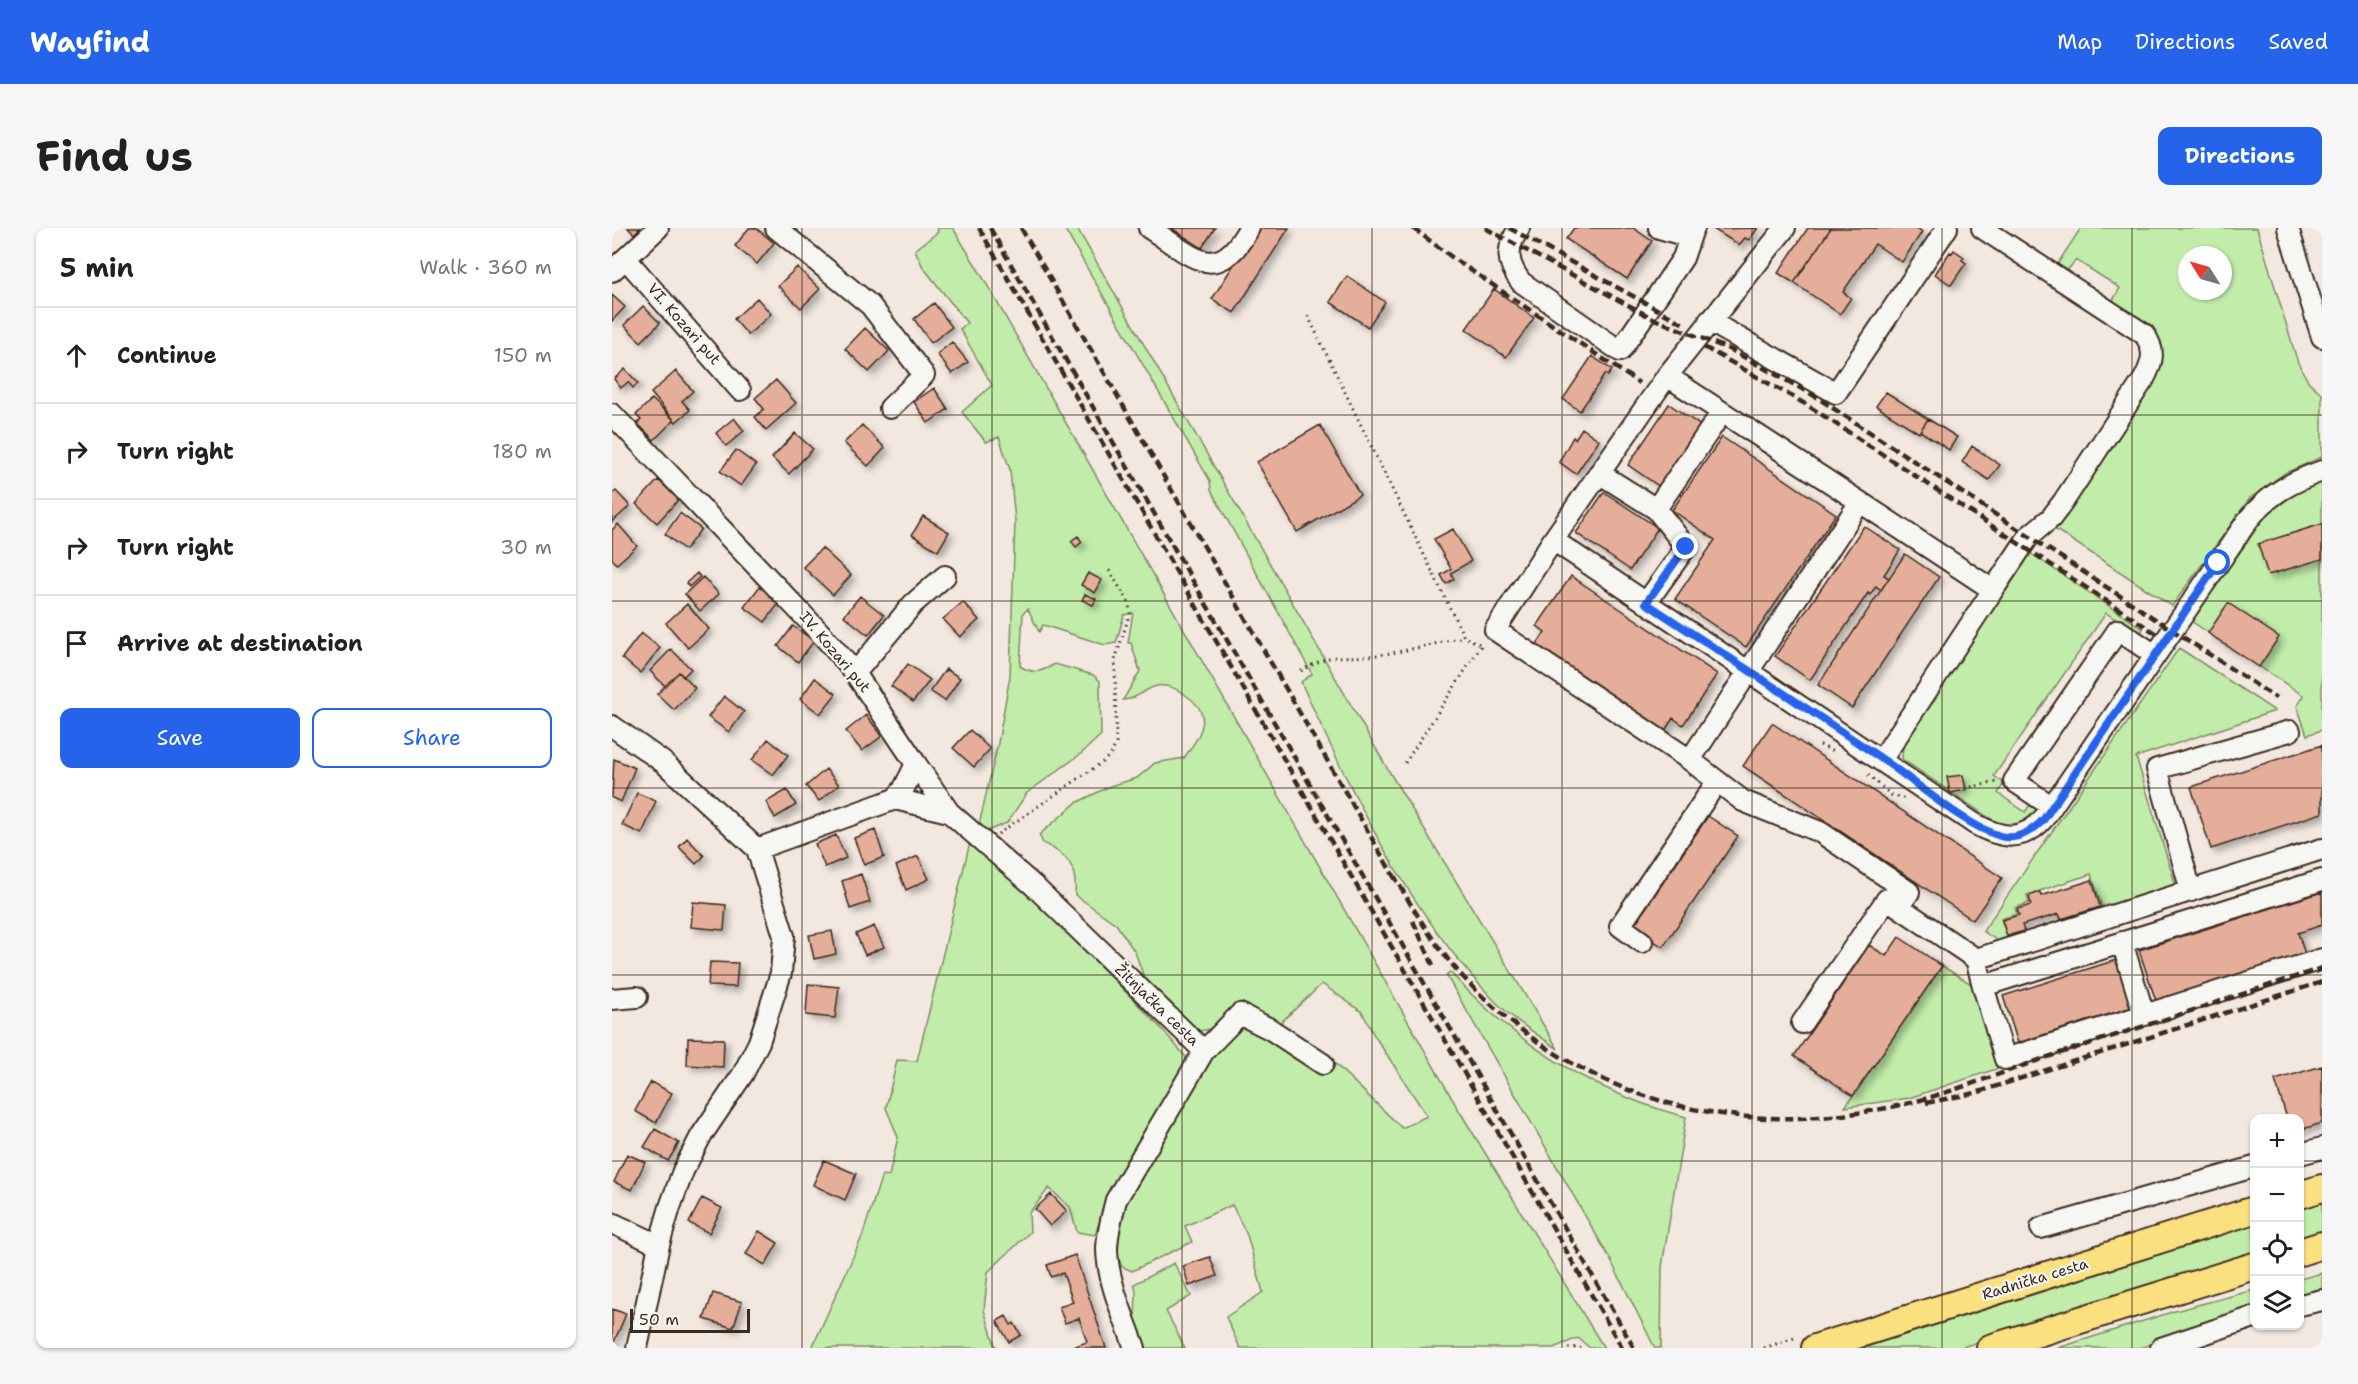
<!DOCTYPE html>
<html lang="en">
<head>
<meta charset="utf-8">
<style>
	body { margin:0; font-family:"Shantell Sans",sans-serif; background:#f6f6f6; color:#202124 }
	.controls { position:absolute; right:18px; bottom:18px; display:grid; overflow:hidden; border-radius:12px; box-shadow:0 2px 4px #0004 }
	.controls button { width:54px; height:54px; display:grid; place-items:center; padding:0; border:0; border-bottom:2px solid #e0e0e0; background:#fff; color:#202124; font:30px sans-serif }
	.compass { position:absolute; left:1566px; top:18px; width:54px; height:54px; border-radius:50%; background:#fff; box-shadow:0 2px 4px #0004; rotate:307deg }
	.scale { position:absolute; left:18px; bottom:15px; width:120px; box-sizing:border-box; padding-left:6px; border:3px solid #3b2a1e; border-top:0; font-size:16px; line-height:21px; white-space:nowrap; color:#3b2a1e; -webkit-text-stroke:4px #f6f6f2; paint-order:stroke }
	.stop { position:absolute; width:18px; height:18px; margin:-14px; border:4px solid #2563eb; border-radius:50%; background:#fff }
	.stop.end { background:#2563eb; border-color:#fff; box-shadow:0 2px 6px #0008 }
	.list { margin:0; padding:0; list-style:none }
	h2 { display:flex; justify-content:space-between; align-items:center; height:78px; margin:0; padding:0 24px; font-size:26px }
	h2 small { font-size:20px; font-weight:400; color:#757577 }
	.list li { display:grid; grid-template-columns:39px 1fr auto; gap:18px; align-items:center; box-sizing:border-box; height:96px; padding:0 24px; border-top:2px solid #e0e0e0 }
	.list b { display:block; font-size:22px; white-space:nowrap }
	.list em { font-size:20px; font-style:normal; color:#757577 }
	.actions { display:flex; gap:12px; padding:18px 24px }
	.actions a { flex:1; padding:14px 0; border:2px solid #2563eb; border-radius:12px; text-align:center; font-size:21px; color:#2563eb }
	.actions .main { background:#2563eb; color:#fff }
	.icon { flex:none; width:33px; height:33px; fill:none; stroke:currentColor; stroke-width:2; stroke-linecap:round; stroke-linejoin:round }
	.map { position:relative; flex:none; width:1710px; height:1120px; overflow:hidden; border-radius:12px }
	header { display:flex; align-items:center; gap:36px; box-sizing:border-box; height:84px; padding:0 30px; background:#2563eb; color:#fff }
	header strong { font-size:28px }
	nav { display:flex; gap:33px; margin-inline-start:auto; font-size:21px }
	.intro { display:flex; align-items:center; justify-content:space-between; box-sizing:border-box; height:144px; padding:0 36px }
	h1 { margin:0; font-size:42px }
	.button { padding:15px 27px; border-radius:12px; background:#2563eb; color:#fff; font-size:21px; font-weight:700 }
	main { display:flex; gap:36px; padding:0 36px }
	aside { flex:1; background:#fff; border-radius:12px; box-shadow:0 2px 4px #0004 }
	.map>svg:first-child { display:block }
	.green { fill:#c1eca9; stroke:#7e8b64; stroke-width:1.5; fill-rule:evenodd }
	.building { fill:#e4ae9a; stroke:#3b2a1e; stroke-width:1.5; filter:url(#shadow) }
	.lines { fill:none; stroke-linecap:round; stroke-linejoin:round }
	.minor-casing { stroke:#3b2a1e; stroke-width:24 }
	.major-casing { stroke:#3b2a1e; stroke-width:30 }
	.path { stroke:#3b2a1e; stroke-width:3; stroke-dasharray:1.5 4.5; stroke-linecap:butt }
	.minor { stroke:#f6f6f2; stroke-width:20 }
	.major { stroke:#fbe080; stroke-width:26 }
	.rail { stroke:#3b2a1e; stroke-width:4.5; stroke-dasharray:9 4.5; stroke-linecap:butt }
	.route { stroke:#2563eb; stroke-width:8 }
	.grid { fill:none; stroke:#3b2a1e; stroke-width:1.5; stroke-opacity:0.55 }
	.labels { text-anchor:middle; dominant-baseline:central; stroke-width:4.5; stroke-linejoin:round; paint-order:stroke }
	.street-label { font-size:15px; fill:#3b2a1e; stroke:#f6f6f2 }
</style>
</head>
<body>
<header>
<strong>Wayfind</strong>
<nav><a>Map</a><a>Directions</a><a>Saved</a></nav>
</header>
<div class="intro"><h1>Find us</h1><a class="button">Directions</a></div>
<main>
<aside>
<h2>5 min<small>Walk · 360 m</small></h2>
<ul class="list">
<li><svg class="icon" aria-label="ahead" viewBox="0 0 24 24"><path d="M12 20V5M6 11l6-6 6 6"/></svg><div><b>Continue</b></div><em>150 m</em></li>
<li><svg class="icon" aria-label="right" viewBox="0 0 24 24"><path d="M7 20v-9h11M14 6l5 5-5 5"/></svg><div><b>Turn right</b></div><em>180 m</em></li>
<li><svg class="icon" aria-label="right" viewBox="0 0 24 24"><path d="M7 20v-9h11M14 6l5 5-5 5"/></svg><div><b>Turn right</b></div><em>30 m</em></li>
<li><svg class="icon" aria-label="arrive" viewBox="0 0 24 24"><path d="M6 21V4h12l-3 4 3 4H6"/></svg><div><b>Arrive at destination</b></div></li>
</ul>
<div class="actions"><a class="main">Save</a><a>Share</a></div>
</aside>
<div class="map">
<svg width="1710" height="1120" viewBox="0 0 1710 1120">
	<defs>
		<filter id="shadow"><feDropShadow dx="4.5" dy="4.5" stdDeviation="3" flood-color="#0004"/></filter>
	</defs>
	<rect width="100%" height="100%" fill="#f2e8e0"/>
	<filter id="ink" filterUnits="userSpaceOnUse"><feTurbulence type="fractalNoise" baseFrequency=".0167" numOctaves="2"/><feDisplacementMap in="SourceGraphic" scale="12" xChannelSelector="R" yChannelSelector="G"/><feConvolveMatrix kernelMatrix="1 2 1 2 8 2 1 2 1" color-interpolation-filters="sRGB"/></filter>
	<g filter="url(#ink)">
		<!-- green -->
		<path class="green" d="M325,0H341L370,48L845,879L992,1120H978L966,1110L941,1120H628L614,1089L651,1064L635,1007L620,977L573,998L580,1014L520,1043L510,1039C506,1030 502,1018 504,1008C516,940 579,871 612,810L632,795L718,831L790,900L815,888L762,807L750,784L710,756L666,797L644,788L628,774C615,789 601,807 580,802L535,758L523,724L504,696L463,667C465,637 457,628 431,615L427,607L464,575L498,558L525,550L543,535L572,530C588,507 603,488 575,468C567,462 556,456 545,458C533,460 525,472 511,472L528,443L519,415H516L521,385L512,387L504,415L493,417L431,397L427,404L416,381L411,385L408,438C422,447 429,444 443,436L481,447L488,453L489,507L470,525L415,565L395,595L373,604L367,597L386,515L398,448L403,293L398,242L387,209L374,214L350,184L380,157L348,101L355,95L311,39L303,22L326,4Z
			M452,0H465L778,545L946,821C923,805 897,789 878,768C795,681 738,562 689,454L700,446L599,262L598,253Z
			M1469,0H1645L1686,135L1696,153L1710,166V229L1673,245L1638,270L1560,378L1441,300L1545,139L1498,77L1508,60L1464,32L1454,44L1444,38ZM1575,27H1611V63H1575Z
			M1710,254V502L1695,507L1685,478L1692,468L1579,393L1657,283L1673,270Z
			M1418,325L1531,401L1527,407L1494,385L1382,548L1392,555L1386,565L1413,584L1420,574L1427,579C1418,593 1408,598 1391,599L1290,531L1291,514Z
			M1567,420L1663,483L1524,529L1563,655L1558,663L1492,685L1479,646L1415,667L1417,675L1403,680L1405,686L1389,691L1397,714L1390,716L1371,703Z
			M358,614L397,645L550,801L573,828L576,837L514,933L496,969L483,1007L465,1004L458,979L437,960L417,985L418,1004L376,1044L372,1082L384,1120H200L250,1009L270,947L277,948L286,909L274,880L285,832L305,833Z
			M1330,738L1361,757L1387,840L1297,870L1233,879Z
			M838,744C903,815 981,865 1074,889L1050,1039L1049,1120H1043L997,1029L834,747Z
			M1710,969V1006L1688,1014V976Z
			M1642,990V1028L1347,1120H1225Z
			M562,1035L579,1068L554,1083L573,1120H531L523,1095L524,1062L522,1056Z
			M1710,1045V1062L1688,1068V1051Z
			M1642,1062V1082L1528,1120H1446L1563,1083Z"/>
		<!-- building -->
		<path class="building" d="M16,0H28L22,6Z
			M137,0H144L162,15L145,36L123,18Z
			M559,0H603L590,20Z
			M645,0H677L622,85L600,71Z
			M962,0H1021L1040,13L1015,51L954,11Z
			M1146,0L1137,12L1133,10L1127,17L1101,1Z
			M1196,0H1219L1182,55L1166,45Z
			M1219,0H1305L1310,4L1290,34L1263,16L1231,64L1239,70L1228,86L1182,55Z
			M1342,22L1352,29L1350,32L1354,35L1339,57L1323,46L1338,24L1340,25Z
			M185,39L208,61L189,80L166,58Z
			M735,48L773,74L756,99L718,74Z
			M882,61L922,90L894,129L854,101Z
			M0,67L13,79L0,93Z
			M145,70L159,86L136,107L122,91Z
			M322,75L340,99L319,115L302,91Z
			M31,78L48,95L29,114L12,97Z
			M253,100L277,123L257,144L233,121Z
			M340,114L356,134L340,146L325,126Z
			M980,128L1000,142L996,148L993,146L968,183L951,171Z
			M13,141L26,155L21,160L16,154L9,160L2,151Z
			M64,143L81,163L70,173L78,182L64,194L39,165Z
			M164,152L184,175L154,202L143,189L152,181L143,170Z
			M322,160L336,181L316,195L302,174Z
			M1274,164L1316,191L1307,205L1264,178Z
			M40,171L62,192L42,212L25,195L29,192L24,187Z
			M1057,176L1089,198L1048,259L1016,237Z
			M122,190L132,203L114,218L104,205Z
			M1316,191L1345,209L1337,222L1308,203Z
			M250,197L273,220L256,238L232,215Z
			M708,197L748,267L685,304L645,234Z
			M970,200L987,212L964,246L947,234L961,209L963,211Z
			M183,205L201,221L177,246L160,230Z
			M1110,209L1224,286L1134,419L1063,371L1103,312L1060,282Z
			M1360,218L1388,237L1377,252L1350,234Z
			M124,222L144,237L129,258L108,243Z
			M46,252L67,271L45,295L24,276Z
			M4,263L18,278L0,294V266Z
			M992,264L1046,300L1018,342L964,305Z
			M68,285L89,301L73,322L53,306Z
			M311,288L337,304L326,323L300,307Z
			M6,296L25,318L5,336L0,331V302Z
			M1710,296V331L1656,347L1646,316Z
			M1252,298L1288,322L1272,347L1277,350L1269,362L1264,358L1258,367L1256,365L1198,452L1163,428Z
			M841,301L859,333L839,345L842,351L834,356L829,347L839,341L822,311Z
			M466,308L470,314L464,319L459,313Z
			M210,320L239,347L221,367L191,339Z
			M1293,326L1327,349L1240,480L1206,457Z
			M85,345L88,349L77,359L74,355Z
			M476,345L490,352L483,365L469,357Z
			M959,348L1105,446L1071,497L1061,490L1051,506L923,419L933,404L925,398Z
			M91,349L107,366L88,383L73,366Z
			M148,358L168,374L153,394L132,379Z
			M473,366L484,371L481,377L470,372Z
			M248,368L272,387L256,407L232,388Z
			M351,374L367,392L348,409L331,391Z
			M1616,375L1667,409L1647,439L1596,405Z
			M75,376L97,401L76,420L54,395Z
			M181,398L202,413L186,434L166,418Z
			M29,405L48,420L28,445L10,430Z
			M59,421L79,441L71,449L67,444L53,458L38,443Z
			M296,436L318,452L301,474L279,458Z
			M334,441L348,450L333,473L318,463Z
			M67,444L83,460L62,482L45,466Z
			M203,450L224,466L208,486L188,471Z
			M112,468L132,484L117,504L96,489Z
			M254,487L270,508L250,523L234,503Z
			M1160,495L1390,650L1361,692L1131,538Z
			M358,502L378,521L362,539L341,520Z
			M156,511L176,527L161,547L140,532Z
			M1710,517V585L1599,621L1579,559Z
			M2,531L23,540L9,574L0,570Z
			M214,541L227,557L207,573L194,558Z
			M1351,547L1354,562L1338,565L1335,549Z
			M175,562L184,577L163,590L154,574Z
			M25,565L44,573L30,606L10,597Z
			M1096,588L1126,608L1051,719L1021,699Z
			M263,602L272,629L252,637L242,610Z
			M224,607L234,630L213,639L203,616Z
			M75,610L92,628L84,636L67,619Z
			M306,628L317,651L294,662L284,638Z
			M249,646L258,674L238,681L230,653Z
			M1480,652L1488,679L1449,691L1447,686L1410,697L1412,703L1395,708L1390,692L1407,687L1405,681L1419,677L1417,668L1428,664L1429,668Z
			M1710,664V697L1686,705L1694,729L1545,776L1527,722Z
			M81,674L114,677L112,702L79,699Z
			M262,698L272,719L253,727L244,706Z
			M220,703L224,726L202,731L197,707Z
			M1287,709L1330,738L1241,868L1182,828L1257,717L1274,728Z
			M1504,732L1520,779L1406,815L1391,768Z
			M98,734L126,735L124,759L96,758Z
			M196,756L227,759L223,790L194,787Z
			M76,810L112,811L111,839L75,837Z
			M1710,838V895L1688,902V890H1675L1663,852Z
			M39,854L60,865L44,895L23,883Z
			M43,901L67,915L56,933L32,919Z
			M15,926L33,934L20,962L2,954Z
			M212,932L244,946L233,972L201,957Z
			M439,966L455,983L438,998L423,981Z
			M90,970L110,980L97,1005L77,995Z
			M147,1003L166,1015L153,1037L134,1026Z
			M463,1027L494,1120H458L475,1114L467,1090L453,1095L447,1079L461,1074L451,1045L439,1049L435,1037Z
			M598,1029L605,1048L577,1058L571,1038Z
			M101,1065L130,1074L121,1100L92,1091Z
			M0,1081L14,1086L0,1119Z
			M394,1088L399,1097L402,1095L409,1107L397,1114L385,1093Z"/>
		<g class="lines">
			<!-- minor casing -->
			<g class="minor-casing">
				<path id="minor" d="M164,0L258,77L312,147L278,180
					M537,0C580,27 604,60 637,0
					M907,0C894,21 894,34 909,54L1008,123L1071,30L1081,1
					M1047,0L1071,7L1082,0
					M1173,0L1055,148L941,312L883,402L1078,532L1131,573L1208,604L1297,664L1287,679L1364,731L1371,758
					M1370,0L1532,106C1544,122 1541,134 1532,151L1451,274L1439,290L1417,308L1381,362
					M1676,0L1710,109
					M15,32L128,162
					M0,43L46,0
					M1097,93L1224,165L1335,0
					M1055,148L1248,274L1078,532
					M0,186L212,409L243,445L304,536L291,562L283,571L145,621
					M987,245L1044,281L1074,319L1034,375
					M1248,274L1381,362L1270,531
					M1044,281L1110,184
					M941,312L1363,596C1388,610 1411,615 1432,590L1636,292C1657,266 1679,254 1710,243
					M243,445L301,376L333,348
					M0,498L51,534L145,621L172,708L169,745L147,814L131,846L89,908L71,943L58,979L47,1017L25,1120
					M283,571L337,584L304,536
					M1439,578L1402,553L1506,402L1543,427
					M337,584L422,658L592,823L504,972C500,988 495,1005 495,1022C496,1055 512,1089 523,1120
					M1710,652L1371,758L1393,831L1710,731
					M1579,663L1545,541L1678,503
					M1030,714L1008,698L1104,555
					M1510,714L1532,787
					M1364,731L1710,621
					M0,771L25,769
					M1190,795L1275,671L1287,679
					M592,823L628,786L658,801L711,836
					M1688,926L1710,920
					M0,995L47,1017
					M1429,1000L1642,939
					M1688,1077L1710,1072
					M1549,1120L1642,1089"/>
			</g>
			<!-- major casing -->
			<g class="major-casing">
				<path id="major" d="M1688,967L1710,960
					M1688,1024L1710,1017
					M1203,1120L1642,982
					M1378,1120L1642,1038"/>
			</g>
			<!-- path -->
			<path class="path" d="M696,88L852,409L870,417
				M689,443C723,423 721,431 756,428C788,425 820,416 852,409
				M1208,517L1220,523
				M793,535L871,415
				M1256,547L1279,567L1295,571
				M1353,560L1386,554
				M386,606L492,533L500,525L504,515L503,432L518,385L517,375L497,342
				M956,1120H969
				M1152,1120L1185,1109"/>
			<!-- minor -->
			<use href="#minor" class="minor"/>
			<!-- major -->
			<use href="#major" class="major"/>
			<!-- rail -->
			<path class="rail" d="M367,0L1010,1120
				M378,0L1022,1120
				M409,0L785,654
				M801,0L845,33L1027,155
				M873,0L1042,91L1119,122L1201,167L1664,470
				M897,0L1072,96
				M1092,119L1195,177L1545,406
				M781,646C802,682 823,719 852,750C963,867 1107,910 1264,882C1321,873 1389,844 1445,826C1533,798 1622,769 1710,740
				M801,693L821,737
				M1314,875L1363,865L1710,754"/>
		</g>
	</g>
	<g class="lines" filter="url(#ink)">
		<!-- route -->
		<path class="route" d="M1074,319L1034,375C1113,427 1192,478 1270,531C1303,553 1351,597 1388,608C1405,613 1421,603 1432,591L1606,335"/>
	</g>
	<!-- grid -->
	<path class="grid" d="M190,0V1120M380,0V1120M570,0V1120M760,0V1120M950,0V1120M1140,0V1120M1330,0V1120M1520,0V1120M0,187H1710M0,373H1710M0,560H1710M0,747H1710M0,933H1642M1688,933H1710"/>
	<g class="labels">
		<!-- street labels -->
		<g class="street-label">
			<text transform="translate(72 96) rotate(49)">VI. Kozari put</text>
			<text transform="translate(223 424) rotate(50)">IV. Kozari put</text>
			<text transform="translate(545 777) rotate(44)">Žitnjačka cesta</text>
			<text transform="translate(1423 1051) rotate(-17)">Radnička cesta</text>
		</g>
	</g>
</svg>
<div class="controls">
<button>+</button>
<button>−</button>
<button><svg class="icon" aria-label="locate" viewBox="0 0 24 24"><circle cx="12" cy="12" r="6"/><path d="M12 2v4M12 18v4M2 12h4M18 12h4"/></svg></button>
<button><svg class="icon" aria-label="layers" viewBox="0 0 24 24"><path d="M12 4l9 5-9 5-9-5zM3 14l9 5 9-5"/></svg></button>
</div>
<svg class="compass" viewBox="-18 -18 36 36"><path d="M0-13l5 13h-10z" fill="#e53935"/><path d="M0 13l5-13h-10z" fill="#757577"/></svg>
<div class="scale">50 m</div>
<div class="stop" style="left:1606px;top:335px"></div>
<div class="stop end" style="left:1074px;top:319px"></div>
</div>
</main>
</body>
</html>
